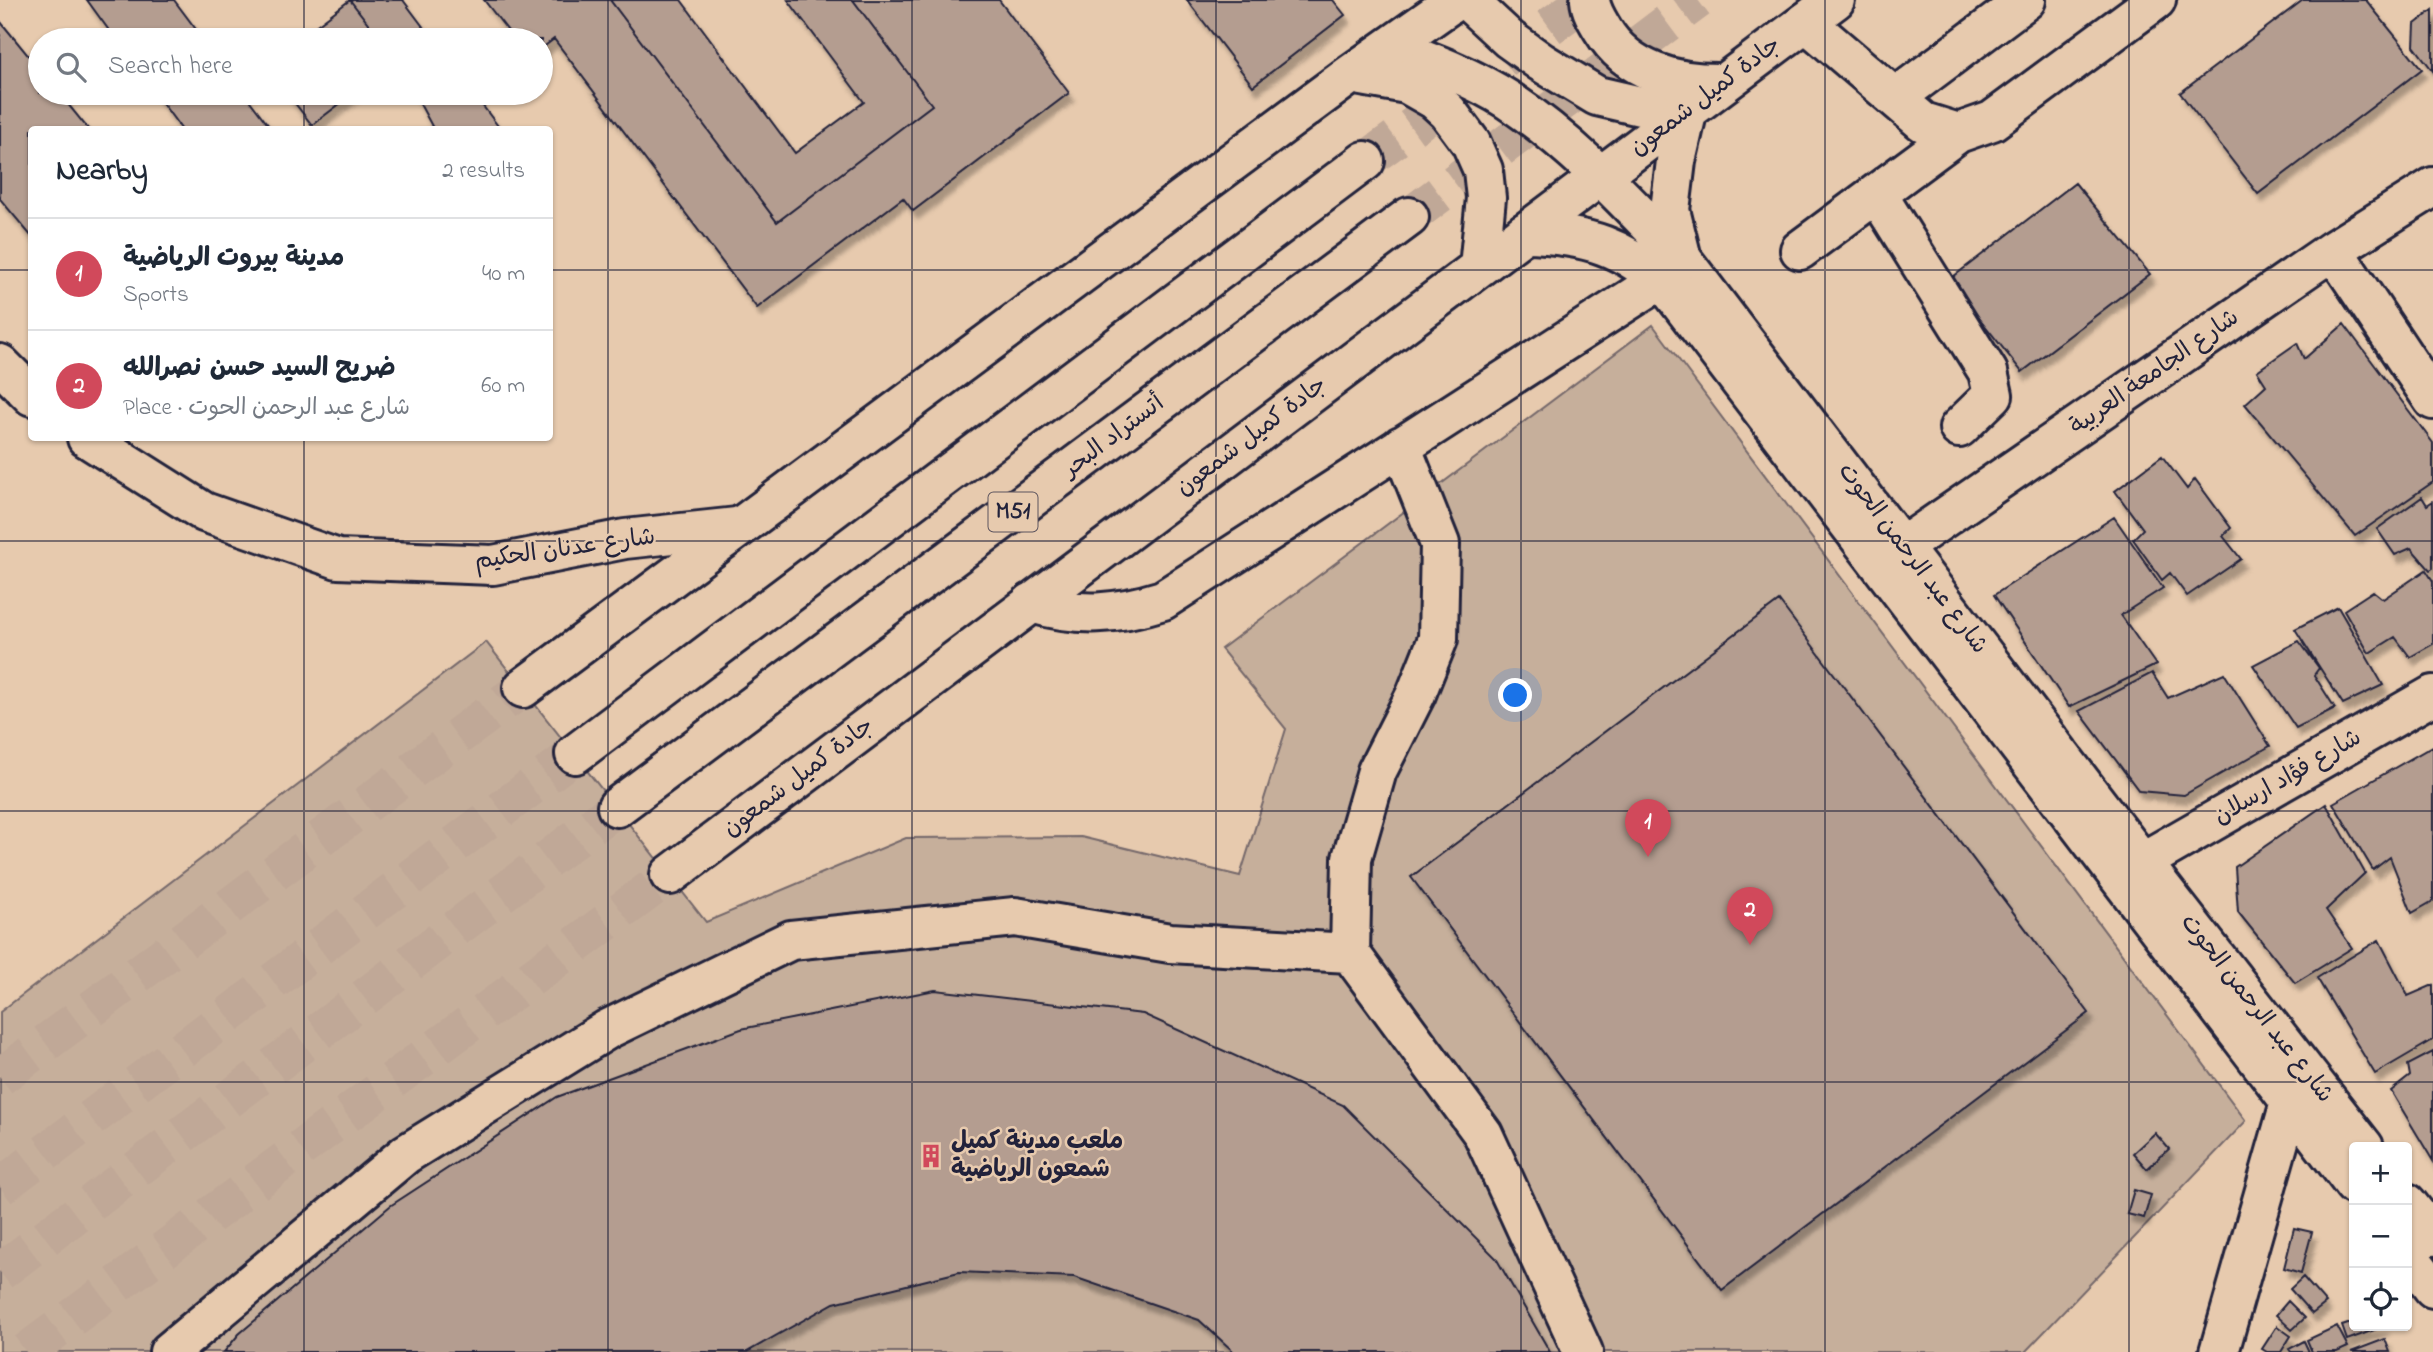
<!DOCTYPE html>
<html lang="en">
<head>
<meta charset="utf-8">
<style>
	body { margin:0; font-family:"Indie Flower","Playpen Sans Arabic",sans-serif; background:#f6f6f7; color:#1f2937 }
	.controls { position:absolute; right:21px; bottom:21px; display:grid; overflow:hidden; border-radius:7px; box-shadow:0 2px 5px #0004 }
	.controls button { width:63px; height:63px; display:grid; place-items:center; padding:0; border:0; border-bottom:2px solid #e0e1e3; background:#fff; color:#1f2937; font:35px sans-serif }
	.you { position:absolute; left:1516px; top:696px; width:24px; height:24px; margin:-18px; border:5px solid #fff; border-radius:50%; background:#1a73e8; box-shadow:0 0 0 10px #1a73e833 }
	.badge { display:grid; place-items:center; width:46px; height:46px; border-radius:50%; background:#d1495b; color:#fff; font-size:23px; font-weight:700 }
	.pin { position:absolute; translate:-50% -58px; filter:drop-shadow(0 2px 4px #0008) }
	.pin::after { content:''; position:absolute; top:37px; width:24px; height:21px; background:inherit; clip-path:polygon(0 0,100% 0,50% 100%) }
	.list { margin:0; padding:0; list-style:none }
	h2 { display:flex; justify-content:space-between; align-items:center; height:91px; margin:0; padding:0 28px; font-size:30px }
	h2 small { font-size:23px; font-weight:400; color:#747a83 }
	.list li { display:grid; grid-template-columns:46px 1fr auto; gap:21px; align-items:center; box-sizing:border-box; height:112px; padding:0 28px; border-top:2px solid #e0e1e3 }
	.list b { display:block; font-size:26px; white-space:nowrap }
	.list p { margin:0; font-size:23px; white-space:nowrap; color:#747a83 }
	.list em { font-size:23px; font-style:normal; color:#747a83 }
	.icon { flex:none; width:38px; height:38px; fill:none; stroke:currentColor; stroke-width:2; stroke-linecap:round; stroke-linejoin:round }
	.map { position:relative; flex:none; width:2433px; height:1352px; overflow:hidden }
	.search { position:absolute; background:#fff; box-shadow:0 2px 5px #0004; left:28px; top:28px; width:525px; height:77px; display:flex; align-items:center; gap:18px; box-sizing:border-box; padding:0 24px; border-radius:38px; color:#747a83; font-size:26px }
	.panel { position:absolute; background:#fff; box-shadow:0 2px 5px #0004; left:28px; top:126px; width:525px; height:315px; border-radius:7px }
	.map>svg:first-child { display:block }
	.green { fill:#c6af9b; stroke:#74686b; stroke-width:2 }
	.building { fill:#b49d90; stroke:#22223b; stroke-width:2; filter:url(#shadow) }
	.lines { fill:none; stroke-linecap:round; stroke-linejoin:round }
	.major-tunnel { stroke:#c0a897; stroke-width:38; stroke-dasharray:38 19; stroke-linecap:butt }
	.highway-tunnel { stroke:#c0a897; stroke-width:38; stroke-dasharray:38 19; stroke-linecap:butt }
	.minor-casing { stroke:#22223b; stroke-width:44 }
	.major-casing { stroke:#22223b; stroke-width:44 }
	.highway-casing { stroke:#22223b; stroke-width:44 }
	.minor { stroke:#e7caae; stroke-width:38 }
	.major { stroke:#e7caae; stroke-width:38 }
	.highway { stroke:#e7caae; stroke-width:38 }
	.grid { fill:none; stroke:#22223b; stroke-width:2; stroke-opacity:0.55 }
	.labels { text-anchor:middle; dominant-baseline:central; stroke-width:5; stroke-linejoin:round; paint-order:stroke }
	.shield { fill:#e7caae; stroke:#5d545e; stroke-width:2 }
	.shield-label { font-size:23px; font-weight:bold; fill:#22223b }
	.street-label { font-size:24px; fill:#22223b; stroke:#e7caae }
	.poi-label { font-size:24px; font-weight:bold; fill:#22223b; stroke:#e7caae; text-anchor:start }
</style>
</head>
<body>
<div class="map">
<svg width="2433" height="1352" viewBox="0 0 2433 1352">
	<defs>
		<filter id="shadow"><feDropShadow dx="4.5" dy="8" stdDeviation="2" flood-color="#0004"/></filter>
	</defs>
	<rect width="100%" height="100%" fill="#e7caae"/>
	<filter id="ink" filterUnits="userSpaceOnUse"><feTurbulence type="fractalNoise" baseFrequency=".0143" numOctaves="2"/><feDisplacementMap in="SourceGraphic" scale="14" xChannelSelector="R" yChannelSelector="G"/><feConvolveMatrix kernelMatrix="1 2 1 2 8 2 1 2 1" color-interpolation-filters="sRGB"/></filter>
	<g filter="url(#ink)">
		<!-- green -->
		<path class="green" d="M1653,325L2246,1121L2025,1352H0V1012L486,642L706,922L906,838L1081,837L1240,876L1286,729L1221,649Z"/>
		<!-- building -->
		<path class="building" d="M87,0H174L204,40H116Z
			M350,0H403L433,40H381Z
			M350,0L381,40H297Z
			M484,0H610L777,222L932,105L853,0H999L1069,93L913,211L903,198L757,308L554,39L541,49V40H515Z
			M610,0H681L795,153L864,102L788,0H853L932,105L777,222Z
			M1187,0H1333L1345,15L1253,86Z
			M2303,0H2366L2422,69L2258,194L2180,93Z
			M2433,10V71L2414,46L2415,24Z
			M0,21L40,70V93H59L89,130H32V237L0,199Z
			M155,93H244L272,130H182Z
			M287,93H354L312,125Z
			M414,93H473L501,130H434Z
			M2075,183L2150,274L2022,372L1949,280Z
			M2344,324L2433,443V482L2355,536L2245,404L2266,385L2257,371L2297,343L2304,359Z
			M2162,456L2187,489L2195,479L2231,528L2223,536L2241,559L2187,596L2170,573L2162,580L2133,539L2143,529L2115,491Z
			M2422,497L2427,505L2433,501V568L2430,570L2411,548L2395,555L2377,529Z
			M2114,517L2163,588L2121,615L2156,665L2069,707L1994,595Z
			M2426,570L2433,581V644L2410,657L2395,637L2369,653L2344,610L2373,591L2383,599Z
			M1779,601L2089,1013L1722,1290L1411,877Z
			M2338,607L2383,685L2343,704L2295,629Z
			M2299,641L2319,668L2314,675L2335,708L2296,728L2253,665Z
			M2152,673L2168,698L2224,673L2270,746L2184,795L2139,791L2079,711Z
			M2433,746V901L2412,913L2390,857L2373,870L2333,803Z
			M2326,804L2365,873L2326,910L2352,948L2295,983L2238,912L2235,867Z
			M2379,940L2408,996L2433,985V1040L2375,1074L2317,978Z
			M935,990L1143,1014L1343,1105L1496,1258L1550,1352H1234L1199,1320L1074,1277L959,1272L834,1303L747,1352H224L239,1334L390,1206L557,1097L741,1029Z
			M2433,1052V1161L2391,1091L2410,1076L2408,1065Z
			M2155,1133L2169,1149L2147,1169L2133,1153Z
			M2134,1190L2151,1195L2144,1218L2127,1214Z
			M2294,1228L2312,1232L2301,1273L2284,1268Z
			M2303,1277L2326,1303L2312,1314L2290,1289Z
			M2288,1301L2305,1318L2292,1330L2276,1315Z
			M2354,1322V1326H2385L2347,1340L2342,1326Z
			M2277,1326L2291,1336L2281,1352H2267L2262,1349Z
			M2337,1326L2348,1347L2337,1352H2312L2307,1340Z
			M2385,1339L2390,1352H2351Z
			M2304,1341L2309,1352H2291L2289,1349Z"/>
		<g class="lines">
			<!-- major-tunnel -->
			<path class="major-tunnel" d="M0,1077L523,688
				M26,1352L670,875"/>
			<!-- highway-tunnel -->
			<path class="highway-tunnel" d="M1365,161L1586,0
				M1409,217L1698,0
				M0,1187L575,754
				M0,1272L617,807"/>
			<!-- minor casing -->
			<g class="minor-casing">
				<path id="minor" d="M1467,0L1509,39L1541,62L1597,96L1649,108L1688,109
					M1806,22L1923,122L1958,133L1992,121L2156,0
					M1391,47C1431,62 1472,77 1508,100C1574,144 1627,202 1682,259L2142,862L2364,1147
					M1895,98L2026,0
					M1877,194L1988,372L1993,395L1959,428
					M1524,233C1585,234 1627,246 1671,291L2354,1185
					M1800,250L1958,133
					M2333,250L2433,400
					M0,364L32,396
					M87,438L204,512L338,559L493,565L625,539L737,527
					M1883,560L2333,250L2433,187
					M1031,603C1079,617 1115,615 1163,600L1660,280
					M2142,862L2433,695
					M1350,953L1483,1134L1583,1352
					M2407,1203L2433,1236
					M2407,1254L2433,1288
					M169,1352L406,1154L608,1029L791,940L1015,917L1170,943L1350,953L1352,858L1377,771L1416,694L1438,639L1440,544L1401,446
					M2219,1352L2295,1085"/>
			</g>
			<!-- major casing -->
			<g class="major-casing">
				<path id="major" d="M1590,0C1591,11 1597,20 1603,30C1628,72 1677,84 1723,83
					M1351,74L1407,84L1435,100L1448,112L1471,143L1483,170L1486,198L1479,267
					M1682,259L1670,210L1676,161L1688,109
					M523,688L1351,74L1456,0
					M670,875L1835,0"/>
			</g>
			<!-- highway casing -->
			<g class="highway-casing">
				<path id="highway" d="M575,754L1365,161
					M617,807L1409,217"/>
			</g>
			<!-- minor -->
			<use href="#minor" class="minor"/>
			<!-- major -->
			<use href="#major" class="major"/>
			<!-- highway -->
			<use href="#highway" class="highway"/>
		</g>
	</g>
	<!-- grid -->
	<path class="grid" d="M304,0V40M608,0V1352M912,0V1352M1216,0V1352M1521,0V1352M1825,0V1352M2129,0V1352M304,93V130M0,270H32M550,270H2433M304,438V1352M0,541H2433M0,811H2433M0,1082H2433"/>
	<!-- icons -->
	<defs>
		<g id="building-bare" transform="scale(1.89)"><path d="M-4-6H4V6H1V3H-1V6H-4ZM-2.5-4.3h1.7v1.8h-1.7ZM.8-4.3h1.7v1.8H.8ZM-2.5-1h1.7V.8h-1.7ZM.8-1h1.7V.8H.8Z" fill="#d1495b" stroke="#e7caae" stroke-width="2.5" paint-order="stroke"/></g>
	</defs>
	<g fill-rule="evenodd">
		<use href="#building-bare" x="931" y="1156"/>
	</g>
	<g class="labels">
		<!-- shield labels -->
		<rect class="shield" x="988.5" y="492.5" width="49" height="39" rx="5"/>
		<g class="shield-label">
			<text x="1013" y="512">M51</text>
		</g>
		<!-- street labels -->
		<g class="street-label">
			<text transform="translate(1706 97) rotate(-37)">جادة كميل شمعون</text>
			<text transform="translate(2155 373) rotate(-35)">شارع الجامعة العربية</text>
			<text transform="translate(1114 437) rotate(-37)">أتستراد البحر</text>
			<text transform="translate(1252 437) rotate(-37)">جادة كميل شمعون</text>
			<text transform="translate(565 550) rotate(-8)">شارع عدنان الحكيم</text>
			<text transform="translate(1912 559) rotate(53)">شارع عبد الرحمن الحوت</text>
			<text transform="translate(799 778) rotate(-37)">جادة كميل شمعون</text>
			<text transform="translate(2288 778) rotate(-30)">شارع فؤاد ارسلان</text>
			<text transform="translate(2256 1009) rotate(52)">شارع عبد الرحمن الحوت</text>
		</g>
		<!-- poi labels -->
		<g class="poi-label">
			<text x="951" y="1142">ملعب مدينة كميل<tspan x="951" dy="28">شمعون الرياضية</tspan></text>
		</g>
	</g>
</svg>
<div class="controls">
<button>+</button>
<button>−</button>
<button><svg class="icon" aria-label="locate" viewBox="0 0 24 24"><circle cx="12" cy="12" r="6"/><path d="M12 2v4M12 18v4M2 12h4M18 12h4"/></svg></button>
</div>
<div class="you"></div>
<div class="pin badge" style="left:1648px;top:857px">1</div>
<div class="pin badge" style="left:1750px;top:945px">2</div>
<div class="search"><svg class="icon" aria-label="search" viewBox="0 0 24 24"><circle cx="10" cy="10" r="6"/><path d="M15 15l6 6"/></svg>Search here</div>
<section class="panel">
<h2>Nearby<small>2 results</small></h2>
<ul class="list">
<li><span class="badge">1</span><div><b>مدينة بيروت الرياضية</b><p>Sports</p></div><em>40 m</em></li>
<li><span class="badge">2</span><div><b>ضريح السيد حسن نصرالله</b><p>Place · شارع عبد الرحمن الحوت</p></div><em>60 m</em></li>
</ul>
</section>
</div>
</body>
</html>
